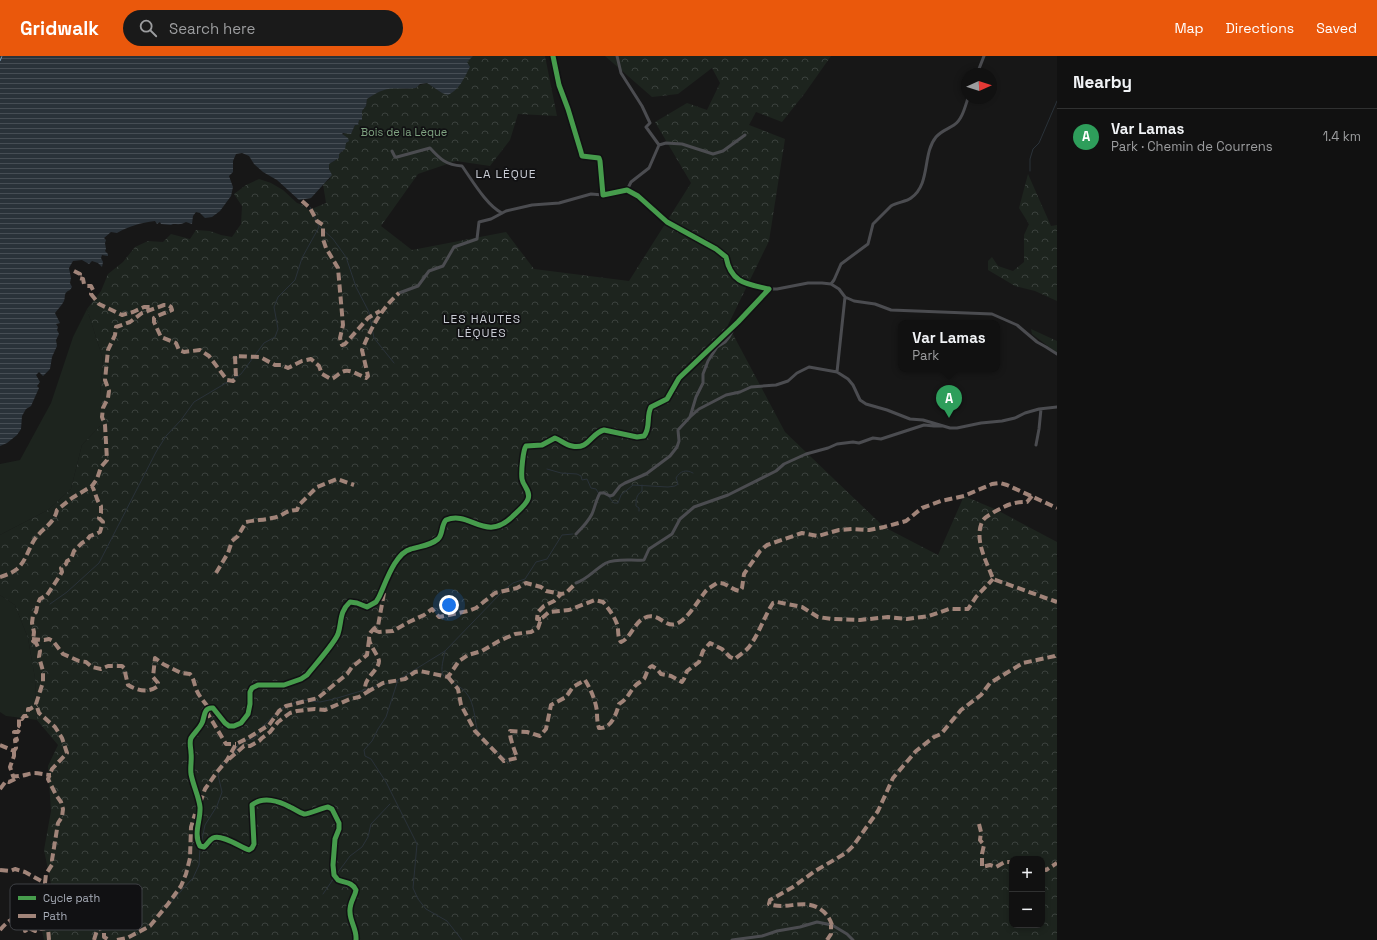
<!DOCTYPE html>
<html lang="en">
<head>
<meta charset="utf-8">
<style>
	body { margin:0; font-family:"Space Grotesk",sans-serif; background:#1a1a1a; color:#f1f3f6 }
	.controls { position:absolute; right:12px; bottom:12px; display:grid; overflow:hidden; border-radius:8px; box-shadow:0 2px 6px #0003 }
	.controls button { width:36px; height:36px; display:grid; place-items:center; padding:0; border:0; border-bottom:1px solid #303131; background:#111; color:#f1f3f6; font:20px sans-serif }
	.compass { position:absolute; left:961px; top:12px; width:36px; height:36px; border-radius:50%; background:#111; box-shadow:0 2px 6px #0003; rotate:87deg }
	.you { position:absolute; left:449px; top:549px; width:14px; height:14px; margin:-10px; border:3px solid #fff; border-radius:50%; background:#1a73e8; box-shadow:0 0 0 6px #1a73e833 }
	.badge { display:grid; place-items:center; width:26px; height:26px; border-radius:50%; background:#ea580c; color:#fff; font-size:13px; font-weight:700 }
	.pin { position:absolute; translate:-50% -33px; filter:drop-shadow(0 1px 2px #0008) }
	.pin::after { content:''; position:absolute; top:21px; width:14px; height:12px; background:inherit; clip-path:polygon(0 0,100% 0,50% 100%) }
	.popup { position:absolute; left:898px; top:264px; width:102px; height:52px; box-sizing:border-box; display:grid; place-content:center; border-radius:8px; background:#111; filter:drop-shadow(0 1px 3px #0005); font-size:13px; white-space:nowrap; color:#9c9d9f }
	.popup b { font-size:15px; color:#f1f3f6 }
	.popup::after { content:''; position:absolute; left:50%; top:100%; margin-left:-8px; border:8px solid transparent; border-top-color:#111 }
	.list { margin:0; padding:0; list-style:none }
	h2 { display:flex; justify-content:space-between; align-items:center; height:52px; margin:0; padding:0 16px; font-size:17px }
	h2 small { font-size:13px; font-weight:400; color:#9c9d9f }
	.list li { display:grid; grid-template-columns:26px 1fr auto; gap:12px; align-items:center; box-sizing:border-box; height:56px; padding:0 16px; border-top:1px solid #303131 }
	.list b { display:block; font-size:15px; white-space:nowrap }
	.list p { margin:0; font-size:13px; white-space:nowrap; color:#9c9d9f }
	.list em { font-size:13px; font-style:normal; color:#9c9d9f }
	.icon { flex:none; width:22px; height:22px; fill:none; stroke:currentColor; stroke-width:2; stroke-linecap:round; stroke-linejoin:round }
	.map { position:relative; flex:none; width:1057px; height:884px; overflow:hidden }
	header { display:flex; align-items:center; gap:24px; box-sizing:border-box; height:56px; padding:0 20px; background:#ea580c; color:#fff }
	header strong { font-size:19px }
	nav { display:flex; gap:22px; margin-inline-start:auto; font-size:14px }
	.search { width:280px; height:36px; background:#1a1a1a; display:flex; align-items:center; gap:10px; box-sizing:border-box; padding:0 14px; border-radius:22px; color:#9c9d9f; font-size:15px }
	main { display:flex }
	aside { flex:1; background:#111 }
	.map>svg:first-child { display:block }
	.grass { fill:#1d241e }
	.forest { fill:url(#forest-crowns); fill-rule:evenodd }
	.water { fill:url(#water-rules) }
	.lines { fill:none; stroke-linecap:round; stroke-linejoin:round }
	.stream { stroke:#2a3239; stroke-width:1 }
	.ferry { stroke:#7f9bb3; stroke-width:1; stroke-dasharray:5 4; stroke-linecap:butt }
	.minor { stroke:#4b4c50; stroke-width:3 }
	.quiet { stroke:#a18479; stroke-width:4; stroke-dasharray:8 4; stroke-linecap:butt }
	.cycleway-casing { stroke:#111113; stroke-width:8 }
	.cycleway { stroke:#469c4c; stroke-width:5 }
	.labels { text-anchor:middle; dominant-baseline:central; stroke-width:3.5; stroke-linejoin:round; paint-order:stroke }
	.park-label { font-size:11px; fill:#7fa381; stroke:#111113 }
	.neighbourhood-label { font-size:12px; letter-spacing:1px; fill:#c9ccd4; stroke:#111113 }
	.key { fill:#111113; stroke:#3e4045; stroke-width:1 }
	.key-label { font-size:11px; fill:#a8adb8 }
</style>
</head>
<body>
<header>
<strong>Gridwalk</strong>
<div class="search"><svg class="icon" aria-label="search" viewBox="0 0 24 24"><circle cx="10" cy="10" r="6"/><path d="M15 15l6 6"/></svg>Search here</div>
<nav><a>Map</a><a>Directions</a><a>Saved</a></nav>
</header>
<main>
<div class="map">
<svg width="1057" height="884" viewBox="0 0 1057 884">
	<defs>
		<pattern id="forest-crowns" width="20" height="18" patternUnits="userSpaceOnUse"><rect width="20" height="18" fill="#1d241e"/><path d="M2 6a3 3 0 1 1 6 0M12 15a3 3 0 1 1 6 0" fill="none" stroke="#3b413d"/></pattern>
		<pattern id="water-rules" width="6" height="5" patternUnits="userSpaceOnUse"><rect width="6" height="5" fill="#2a3239"/><path d="M0 2.5h6" fill="none" stroke="#464d54"/></pattern>
	</defs>
	<rect width="100%" height="100%" fill="#171717"/>
	<!-- grass -->
	<path class="grass" d="M87,253L103,303L100,340V370L82,389L71,433L48,454L0,479V408L20,404L51,347L73,281Z
		M0,539L15,549L28,582L35,622L37,664L6,660L0,656Z"/>
	<!-- forest -->
	<path class="forest" d="M473,0H545L557,60L518,58L510,84L490,110L456,105L418,118L381,170L412,194L506,176L534,213L629,225L691,127L655,66L687,47L707,54L720,27L712,12L678,38L652,41L605,0H831L805,37L782,66L756,56L749,69L785,83L769,185L728,269L785,376L884,471L938,499L964,440L997,454L1057,486V884H44L39,862L51,828L44,794L51,755L48,710L58,689L37,664L35,622L28,582L15,549L0,539V479L48,454L71,433L82,389L100,370V340L103,303L87,253L101,235L108,218L123,206L135,191L148,185L163,186L171,178L190,183L196,174L210,175L221,179L232,181L241,168L242,150L234,138L246,129L259,123L271,127L283,134L297,147L303,149L309,154L326,147L323,128L330,123L329,108L339,102V98L345,93L344,80L342,78L352,76L355,69L359,67L358,65L359,64H362V55L366,50L367,43L379,35L393,31L407,33L427,27L442,37L470,2ZM1012,803H1042V869H1012Z
		M1028,118L1051,170L1057,169V245L1035,235L1015,230L988,214V205L992,201L998,210L1013,215L1024,206V179L1029,168L1019,152Z
		M1031,273L1057,285V297L1032,278Z"/>
	<!-- water -->
	<path class="water" d="M0,0H473L467,6L470,11C464,22 460,33 448,39L442,37L427,27L420,28L416,32C393,34 388,28 367,43L366,50L362,55V64H359L358,69H355L351,78L343,77L342,78L348,82L349,85L346,87L345,93L339,98V102L329,108V113L332,119L311,142L299,144L277,124L263,116L254,108L249,100L242,97L236,98L233,105V116L229,120L233,131L231,140L220,155L212,161L205,162L200,157L196,156L193,160L192,168L186,166C181,169 178,168 173,168L171,169L161,168L160,166L157,168L155,165C140,167 129,170 117,177L111,176L104,182L106,184L105,187L106,193L105,195L108,198V200L102,199L101,202L103,206L102,211L98,207L92,205L89,208L82,204L73,205L69,212L71,222L70,227L72,231L70,234C63,237 66,239 64,245C62,249 58,253 55,257L60,267L56,268L58,271L57,274L59,278L56,284L57,290L52,301L50,313L43,320L39,316L36,319L40,326L37,330L39,332L31,350L26,353L22,360L21,373L17,379L7,387L0,390Z"/>
	<g class="lines">
		<!-- stream -->
		<path class="stream" d="M1030,115V103L1033,93L1039,87L1057,45
			M320,171L333,183L346,201L356,231L369,256L374,282L394,307
			M547,413L561,417L577,418L581,420L582,424L587,423L591,432L596,433L599,438
			M608,440L614,447H618L621,439L633,429L668,431L675,430L678,428L676,422C680,415 686,413 693,417
			M639,455V452L636,450C636,444 636,439 642,435V429
			M504,534L513,527L525,523L536,506L547,503L562,479L573,478
			M50,548L67,536L99,507L156,396L166,380L181,364L194,346L241,318L264,287L275,281L278,273L274,251L278,241L295,224L302,202L319,171L310,151
			M445,595C444,602 440,613 443,619C446,624 462,630 467,638C475,648 474,664 478,676C482,684 503,700 511,708
			M398,624L386,661L378,673L372,685L364,694L365,700L371,703L386,726L417,788L413,832L418,843L426,853L447,865L462,884
			M201,788L205,769L217,750L222,736L218,719L220,712L235,697L239,686L244,684L254,683L263,670L281,653L301,644L320,646L334,643L398,624L445,595L501,537
			M336,819L350,800L362,791L368,781L371,768L390,748
			M323,838L334,822
			M171,846L193,822L199,809L200,791"/>
		<!-- ferry -->
		<path class="ferry" d="M0,5L2,0"/>
		<!-- minor -->
		<path class="minor" d="M553,0L559,29L568,53L581,96L582,100L599,102L600,105L603,139
			M617,0L621,17L642,50L650,67L646,71L659,89L649,112L631,126L627,134
			M977,18L984,0
			M659,89L666,87L682,88L713,98L723,95L745,79
			M392,95L395,101H397L430,92C440,103 446,109 462,110C472,124 487,150 502,157
			M831,228L834,224L841,208L868,188L873,168L891,150C897,146 906,146 911,142C931,128 922,98 936,81C941,75 948,73 954,69C962,64 965,51 968,42
			M399,237L418,230L429,215L443,210L454,191L477,183L479,166L491,163L506,155L532,149L559,147L591,138L603,139L627,134L638,140L667,166L716,193L726,201L728,209L732,218L737,223L750,228L769,233H777L808,227H822L831,228L839,233L845,241L854,245L875,248L891,254L992,258L1017,269L1037,286L1046,291L1057,298
			M837,316L845,241
			M690,361L699,353L726,339L740,336L751,331L776,329L788,325L797,317L809,311L837,316L848,323L853,329L860,344L866,348L887,354L910,363L923,364L950,372H957L981,367L1002,365L1015,362L1025,357L1039,353L1057,351
			M1036,389L1039,373L1041,353
			M576,478C582,472 588,466 592,458C595,451 596,444 600,437H604L610,440L613,439L620,430L625,427L646,418L670,400L677,391L679,385L678,374L690,361L696,341L703,327V318L708,305L717,291L725,286L729,281L735,270
			M576,527C588,523 595,513 606,507C617,502 632,505 644,504L649,493L672,478L680,463L694,451L728,439L776,415L784,408L806,398L828,392L837,388L853,386L859,387L873,382L881,383L924,369L934,370H943
			M356,884C357,873 350,866 350,856C349,847 355,841 356,834C352,826 345,827 338,824L334,819L333,809L335,783L339,773V767L332,753L328,751C321,752 310,758 304,758C299,757 295,753 290,751C279,745 263,740 252,749L254,788L252,792L249,794C240,791 222,778 213,782C209,784 208,788 204,791L200,790C193,777 201,764 200,751C199,741 193,729 191,718C190,711 192,704 191,697C191,692 189,687 191,682C194,677 199,673 202,667C205,661 203,651 213,652L225,667L229,670H234L241,667L248,658L250,648V636L252,632L258,629H284L301,623L307,619C314,610 334,588 338,578C342,566 339,556 350,546L357,547L367,551L376,546L379,541C386,526 395,497 411,493C420,490 430,490 438,483C443,479 441,469 446,464C470,454 485,487 512,461C517,456 526,449 528,443C531,435 523,430 522,423C521,416 523,394 526,390L542,389L555,382C561,384 565,389 572,390C589,394 591,377 604,374L637,381L644,380C651,372 646,360 651,351L667,343L679,322L738,266L769,233
			M732,884L762,880L777,875L800,871L817,866L832,869L847,878L853,884"/>
		<!-- quiet -->
		<path class="quiet" d="M302,145L310,152L317,165L323,169V183L326,192L338,212L343,269L340,282L342,289L345,288L368,262L380,255
			M74,215L80,218L79,222L83,223L84,228L87,230H91L93,234L91,238L99,248L122,259L133,256L144,251H153
			M1032,440L1027,446C1012,446 1007,449 994,456C990,459 984,461 982,466C974,485 987,506 993,523L1057,546
			M216,517L228,497L232,485L238,480L246,466C255,464 264,464 272,462C282,461 285,454 297,454L299,449L317,431L337,423L354,429
			M0,521C6,519 12,517 17,513C25,506 28,495 33,486C40,473 54,469 57,454L72,442L92,430L97,423L101,411L107,404L105,369L102,361L103,352L108,342L109,335L105,324L108,294L115,279L116,271L130,266L142,257L164,249H168L171,251L172,254C166,257 160,258 154,262V266L161,281L176,287L179,294L184,296L200,294L209,300L227,324L233,325L236,322L235,300L260,301L275,309H281L288,312L302,305L311,303L319,310L322,318L331,323C335,322 338,318 342,316C350,312 358,319 366,322L368,320L362,294C371,272 381,253 399,237
			M384,537L378,570C376,571 372,574 371,576C364,585 378,597 379,605C379,614 365,621 365,632L369,635L383,627L405,623L415,616L420,615L448,621L459,605L468,599L482,595L499,585L515,578L531,576L538,572L541,563L549,556L569,554L595,544L603,546C609,553 614,560 617,568C619,574 617,581 621,586C630,583 634,567 644,562C658,555 665,572 676,568C687,564 698,545 705,536C708,532 713,530 717,527C727,526 731,534 740,535L742,532L744,518L760,495L767,489L802,477L818,480L839,474L853,473L869,474L884,471L906,465L922,452L941,445L964,440L992,428L1000,427L1007,429L1057,452
			M541,563H537L538,556L544,550L554,545L561,538L566,537L576,527
			M374,574L379,576L393,575L409,566L424,559L432,553L439,561L468,555L476,552L495,537L517,532L526,527L541,531L546,535L561,538
			M32,583L44,584L49,583L53,585L63,598L79,605L86,606L92,611L101,613L108,610H122L124,612L128,629C138,635 149,637 158,630V627L153,621L155,602L163,608L181,617L190,618C194,623 194,627 196,633C199,640 204,646 209,652L208,658L226,688H236
			M448,621L458,633L461,649L475,675L504,705L517,702C515,695 509,681 510,675L527,676L540,680L546,673L551,649L566,641L573,631L585,624C591,634 595,643 597,655C597,661 597,666 599,672C611,673 616,659 619,648C628,643 629,636 636,629C638,627 642,625 644,623C647,618 647,612 652,610L657,613L661,618L671,620L682,626L684,623L687,615L699,606L703,595L710,587L722,593L730,601L735,603C739,599 745,596 749,591C759,578 764,561 773,547L777,546L802,551L818,561L832,563L860,564L888,561L907,563L929,560L949,553H968L976,541L993,523
			M0,689L14,695L16,692L15,684H17L14,676H18L21,671L19,670V662L22,663L24,660H27L28,659V653H30L37,649
			M14,695V700L10,711L13,720C21,721 27,718 34,717C40,717 45,719 51,719
			M229,703L244,690H250L259,685L262,682L270,676L278,666L290,657L297,655L315,653L325,654L350,643L359,641L369,635
			M0,733L6,725L9,726L19,721
			M200,747L205,733L217,716L227,704L236,688L248,682L269,669L279,655L286,650L318,642L347,618L352,611L367,599L369,584
			M979,768L981,776L980,784L984,789L982,798V811L990,809L996,811L1005,806H1012
			M1042,812L1046,814L1057,807
			M0,814L10,815L15,813L25,816L45,827
			M832,869C830,863 828,860 824,856C806,840 788,855 769,848L770,844L793,831L815,815L846,797L853,790L878,755L893,722L916,695L934,681L941,678L961,654L981,639L990,627L1023,607L1055,600L1057,598
			M0,874C5,868 10,864 17,860L21,863V867L25,869V875L29,872L35,875V873L39,870L41,873L48,872
			M49,884L48,872L51,866V860L48,852L49,849L46,844L48,835L45,827L46,818L53,807L52,804L58,767L62,761L63,753L61,746L56,739L48,723L52,713L67,697L62,682L55,671L39,657L36,648L43,626V615L39,601L40,595L36,587L33,585L34,576L32,567L33,559L36,556L38,547L40,543L47,539L59,521L62,516L61,512L66,508L67,505L71,503L74,495L82,487L87,484L90,480L100,476L103,466L99,462L101,457V450C97,446 95,435 92,430
			M94,884L97,874L104,871V881L109,884
			M117,884L127,882L150,870L168,848L181,830L186,818L190,802L191,771L195,758
			M827,884L831,878V869"/>
		<!-- cycleway casing -->
		<g class="cycleway-casing">
			<path id="cycleway" d="M356,884C357,873 350,866 350,856C349,847 355,841 356,834C352,826 345,827 338,824L334,819L333,809L335,783L339,773V767L332,753L328,751C321,752 310,758 304,758C299,757 295,753 290,751C279,745 263,740 252,749L254,788L252,792L249,794C240,791 222,778 213,782C209,784 208,788 204,791L200,790C193,777 201,764 200,751C199,741 193,729 191,718C190,711 192,704 191,697C191,692 189,687 191,682C194,677 199,673 202,667C205,661 203,651 213,652L225,667L229,670H234L241,667L248,658L250,648V636L252,632L258,629H284L301,623L307,619C314,610 334,588 338,578C342,566 339,556 350,546L357,547L367,551L376,546L379,541C386,526 395,497 411,493C420,490 430,490 438,483C443,479 441,469 446,464C470,454 485,487 512,461C517,456 526,449 528,443C531,435 523,430 522,423C521,416 523,394 526,390L542,389L555,382C561,384 565,389 572,390C589,394 591,377 604,374L637,381L644,380C651,372 646,360 651,351L667,343L679,322L738,266L769,233C746,228 731,227 726,201L716,193L667,166L638,140L627,134L603,139L600,105L599,102L582,100L581,96L568,53L559,29L553,0"/>
		</g>
		<!-- cycleway -->
		<use href="#cycleway" class="cycleway"/>
	</g>
	<g class="labels">
		<!-- park labels -->
		<g class="park-label">
			<text x="404" y="76">Bois de la Lèque</text>
		</g>
		<!-- neighbourhood labels -->
		<g class="neighbourhood-label">
			<text x="506" y="118">LA LÈQUE</text>
			<text x="482" y="263">LES HAUTES<tspan x="482" dy="14">LÈQUES</tspan></text>
		</g>
	</g>
	<!-- legend -->
	<rect x="10" y="828" width="132" height="46" rx="6" class="key"/>
	<rect x="18" y="840" width="18" height="4" fill="#469c4c"/>
	<rect x="18" y="858" width="18" height="4" fill="#a18479"/>
	<g class="key-label">
		<text x="43" y="846">Cycle path</text>
		<text x="43" y="864">Path</text>
	</g>
</svg>
<div class="controls">
<button>+</button>
<button>−</button>
</div>
<svg class="compass" viewBox="-18 -18 36 36"><path d="M0-13l5 13h-10z" fill="#e53935"/><path d="M0 13l5-13h-10z" fill="#9c9d9f"/></svg>
<div class="you"></div>
<div class="pin badge" style="left:949px;top:362px;background:#2e9e5b">A</div>
<div class="popup"><b>Var Lamas</b>Park</div>
</div>
<aside>
<h2>Nearby<small></small></h2>
<ul class="list">
<li><span class="badge" style="background:#2e9e5b">A</span><div><b>Var Lamas</b><p>Park · Chemin de Courrens</p></div><em>1.4 km</em></li>
</ul>
</aside>
</main>
</body>
</html>
